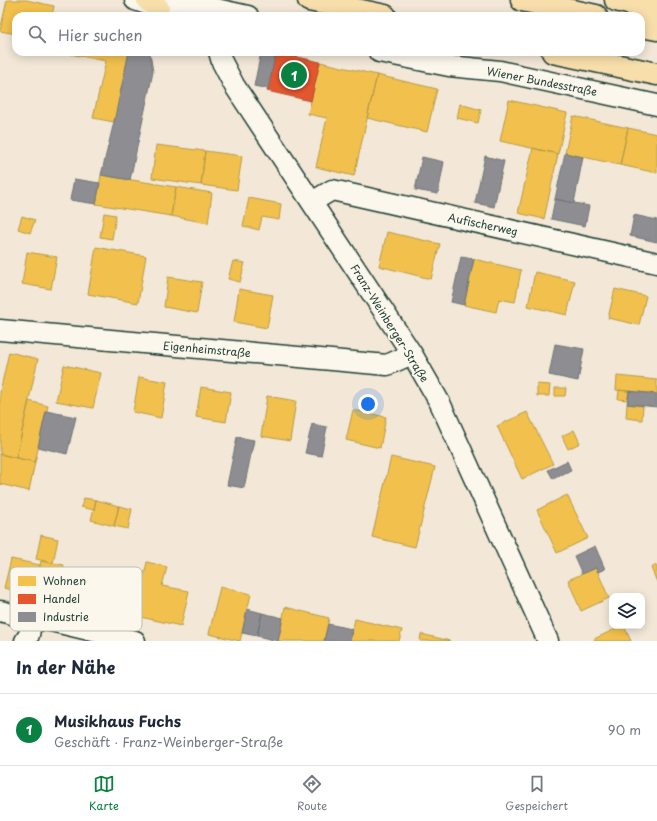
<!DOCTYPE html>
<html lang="de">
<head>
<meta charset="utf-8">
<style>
	body { margin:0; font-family:"Playpen Sans",sans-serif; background:#f2f2f3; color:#1f2937 }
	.controls { position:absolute; right:12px; bottom:12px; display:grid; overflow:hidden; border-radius:8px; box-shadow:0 2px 10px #0003 }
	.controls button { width:36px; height:36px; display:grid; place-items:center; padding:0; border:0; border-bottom:1px solid #e0e1e3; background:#fff; color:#1f2937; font:20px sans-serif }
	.you { position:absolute; left:368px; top:404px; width:14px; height:14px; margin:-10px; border:3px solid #fff; border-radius:50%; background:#1a73e8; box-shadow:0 0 0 6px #1a73e833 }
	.badge { display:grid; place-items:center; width:26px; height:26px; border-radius:50%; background:#0b8043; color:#fff; font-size:13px; font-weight:700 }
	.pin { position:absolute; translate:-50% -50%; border:2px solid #fff; box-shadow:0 1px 4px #0006 }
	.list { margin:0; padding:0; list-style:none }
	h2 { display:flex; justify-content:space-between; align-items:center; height:52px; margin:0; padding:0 16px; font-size:17px }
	h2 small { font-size:13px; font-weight:400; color:#747a83 }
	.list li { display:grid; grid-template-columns:26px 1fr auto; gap:12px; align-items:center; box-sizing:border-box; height:72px; padding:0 16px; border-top:1px solid #e0e1e3 }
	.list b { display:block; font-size:15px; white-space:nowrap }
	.list p { margin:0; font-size:13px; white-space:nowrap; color:#747a83 }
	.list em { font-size:13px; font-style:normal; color:#747a83 }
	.icon { flex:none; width:22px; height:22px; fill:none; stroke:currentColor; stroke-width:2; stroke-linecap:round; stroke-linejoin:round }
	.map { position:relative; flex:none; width:657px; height:641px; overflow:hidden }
	.search { position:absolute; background:#fff; box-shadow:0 2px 10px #0003; left:12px; right:12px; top:12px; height:44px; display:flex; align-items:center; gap:10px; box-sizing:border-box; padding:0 14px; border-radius:12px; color:#747a83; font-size:15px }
	.sheet { height:124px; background:#fff }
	nav { display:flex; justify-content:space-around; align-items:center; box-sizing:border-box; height:56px; border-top:1px solid #e0e1e3; background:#fff; font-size:11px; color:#747a83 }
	nav a { display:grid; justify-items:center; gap:2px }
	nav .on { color:#0b8043 }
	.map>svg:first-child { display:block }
	.homes { fill:#f2c14e; stroke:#b39946 }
	.shops { fill:#e4572e; stroke:#a94f30 }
	.industry { fill:#8d8d92; stroke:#6c7576 }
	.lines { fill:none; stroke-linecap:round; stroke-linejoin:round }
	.minor-casing { stroke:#1f3d34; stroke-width:23 }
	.primary-casing { stroke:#1f3d34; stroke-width:25 }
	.minor { stroke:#fbf7ec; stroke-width:20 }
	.primary { stroke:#f8deab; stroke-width:22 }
	.labels { text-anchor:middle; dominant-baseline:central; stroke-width:4; stroke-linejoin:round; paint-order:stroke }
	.street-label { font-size:11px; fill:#1f3d34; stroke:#fbf7ec }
	.key { fill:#fbf7ec; stroke:#b9bfb5; stroke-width:1 }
	.key-label { font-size:11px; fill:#1f3d34 }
</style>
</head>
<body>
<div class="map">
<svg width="657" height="641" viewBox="0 0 657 641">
	<rect width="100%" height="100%" fill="#f3e8d7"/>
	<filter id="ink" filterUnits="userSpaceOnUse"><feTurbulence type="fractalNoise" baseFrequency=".025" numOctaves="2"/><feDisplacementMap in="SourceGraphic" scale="8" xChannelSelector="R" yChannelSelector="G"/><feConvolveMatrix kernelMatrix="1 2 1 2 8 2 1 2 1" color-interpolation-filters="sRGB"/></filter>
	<g filter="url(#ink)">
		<!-- homes -->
		<path class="homes" d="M7,0H26L54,6L52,16H16V34L0,31Z
			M70,52H129L114,122L93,118L106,61L70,54Z
			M320,62L377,75L354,176L316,167L327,118L308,114Z
			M377,75L437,89L427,132L367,118Z
			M509,100L567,113L558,154L500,141Z
			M460,104L481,110L478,123L457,118Z
			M573,116L628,128L620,165L565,153Z
			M628,128L657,134V173L620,165Z
			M156,145L205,151L201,185L152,178Z
			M533,148L558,154L544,219L518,213Z
			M205,151L242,156L237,190L201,185Z
			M101,175L176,187L171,216L96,204Z
			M176,187L212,193L208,223L171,216Z
			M249,198L281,204L279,220L262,217L259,230L243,226Z
			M104,213L116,215L112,239L100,237Z
			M22,216L35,220L30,233L18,229Z
			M387,232L440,244L431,279L379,266Z
			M96,247L146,256L138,303L88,294Z
			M27,252L57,257L51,289L22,284Z
			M474,259L521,270L515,302L499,299L496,312L464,305Z
			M233,261L245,263L240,282L228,279Z
			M535,272L575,281L567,315L528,306Z
			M168,277L202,282L197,313L164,307Z
			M239,289L273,295L267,328L234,322Z
			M615,289L646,296L639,325L608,318Z
			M9,352L38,359L16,458L0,454V392Z
			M64,365L101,373L93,408L56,401Z
			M617,376L657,380V394L616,390Z
			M139,377L167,382L161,418L133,412Z
			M537,384L550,385L549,396H537Z
			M201,387L231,392L226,422L196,417Z
			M555,388H566L565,396H555Z
			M619,390L629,391L628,400L618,399Z
			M267,396L296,401L290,441L261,436Z
			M29,401L48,406L35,462L16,458Z
			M627,404L643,406L642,420L626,418Z
			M353,410L386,417L380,448L346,440Z
			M527,412L553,464L522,479L497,426Z
			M574,430L580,443L568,449L562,436Z
			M0,454L35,462L29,491L0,484Z
			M391,457L435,467L415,547L372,537Z
			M567,495L588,538L557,553L537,510Z
			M84,498L96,500L94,510L81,507Z
			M96,500L119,506L114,526L91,520Z
			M119,506L132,509L128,529L114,526Z
			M41,535L58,539L53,563L36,559Z
			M11,559L40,565L34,595L4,588Z
			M41,561L64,565L59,589L36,584Z
			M147,562L167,567L162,586L189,591L181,626L136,616L137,612L126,610L131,588L141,590Z
			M657,565V582L651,568Z
			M596,568L609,598L581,611L568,580Z
			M220,587L251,594L240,641L209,634Z
			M285,607L329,618L324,641H278Z
			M355,619L402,630L399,641H350Z
			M622,626H624L631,641H595L594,639Z
			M421,634L450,641H420Z"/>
		<!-- shops -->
		<path class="shops" d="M276,52L320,62L311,101L267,91Z"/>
		<!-- industry -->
		<path class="industry" d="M129,52H146L150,53L153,72L130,180L101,175L114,122Z
			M261,52H276L268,89L254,86Z
			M565,153L583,157L574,203L555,199Z
			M485,156L504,161L494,207L475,203Z
			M422,157L444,162L438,194L415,190Z
			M74,179L100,183L96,204L70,200Z
			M555,199L589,206L585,226L551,219Z
			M634,215L657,220V242L630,236Z
			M461,257L474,259L464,305L451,302Z
			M555,344L584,349L578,381L549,375Z
			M629,391L657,394V407L627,404Z
			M46,411L76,417L67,454L38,447Z
			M312,424L327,427L321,456L305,453Z
			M237,437L254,440L244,488L227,485Z
			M567,461L571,470L553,479L548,470Z
			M595,546L605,569L598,572L596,568L582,574L574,556Z
			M247,609L262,613L257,636L242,633Z
			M262,613L283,618L278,641L257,636Z
			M328,624L352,629L350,641H324Z"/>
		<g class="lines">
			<!-- minor casing -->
			<g class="minor-casing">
				<path id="minor" d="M135,0L158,8L193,4L248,16
					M219,52L222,62L234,85L412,354L440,403L548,641
					M379,52L449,66L500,71L657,105
					M312,202L332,190L657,263
					M0,330L387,365L412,354
					M0,611L32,619L51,621L135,641
					M25,641L29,635L32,619"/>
			</g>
			<!-- primary casing -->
			<g class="primary-casing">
				<path id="primary" d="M148,0L158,8
					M309,0L385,16
					M522,0L596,16
					M616,0L657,10
					M641,26L657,29
					M553,52L657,74"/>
			</g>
			<!-- minor -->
			<use href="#minor" class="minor"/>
			<!-- primary -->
			<use href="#primary" class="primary"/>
		</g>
	</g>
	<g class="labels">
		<!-- street labels -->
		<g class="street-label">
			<text transform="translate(542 81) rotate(11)">Wiener Bundesstraße</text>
			<text transform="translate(483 224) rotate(12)">Aufischerweg</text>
			<text transform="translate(390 323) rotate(58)">Franz-Weinberger-Straße</text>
			<text transform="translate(207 349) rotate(5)">Eigenheimstraße</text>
		</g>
	</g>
	<!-- legend -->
	<rect x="10" y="567" width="132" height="64" rx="6" class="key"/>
	<rect x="18" y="576" width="18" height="10" fill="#f2c14e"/>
	<rect x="18" y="594" width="18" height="10" fill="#e4572e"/>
	<rect x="18" y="612" width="18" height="10" fill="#8d8d92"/>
	<g class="key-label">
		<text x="43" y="585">Wohnen</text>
		<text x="43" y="603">Handel</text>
		<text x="43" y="621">Industrie</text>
	</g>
</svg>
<div class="controls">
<button><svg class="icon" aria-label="layers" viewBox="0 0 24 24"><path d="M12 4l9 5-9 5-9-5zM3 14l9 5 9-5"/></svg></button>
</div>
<div class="you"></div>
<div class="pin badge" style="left:294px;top:75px">1</div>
<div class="search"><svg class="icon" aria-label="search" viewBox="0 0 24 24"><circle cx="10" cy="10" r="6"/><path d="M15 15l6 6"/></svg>Hier suchen</div>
</div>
<section class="sheet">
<h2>In der Nähe<small></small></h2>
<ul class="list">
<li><span class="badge">1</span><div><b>Musikhaus Fuchs</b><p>Geschäft · Franz-Weinberger-Straße</p></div><em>90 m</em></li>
</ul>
</section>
<nav>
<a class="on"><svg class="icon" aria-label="map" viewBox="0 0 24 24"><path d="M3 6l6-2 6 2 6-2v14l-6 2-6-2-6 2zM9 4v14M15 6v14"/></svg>Karte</a>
<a><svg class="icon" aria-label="directions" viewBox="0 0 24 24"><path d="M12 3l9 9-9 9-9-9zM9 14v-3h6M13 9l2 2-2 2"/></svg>Route</a>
<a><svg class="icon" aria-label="saved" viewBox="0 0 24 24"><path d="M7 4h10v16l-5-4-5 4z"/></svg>Gespeichert</a>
</nav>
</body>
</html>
